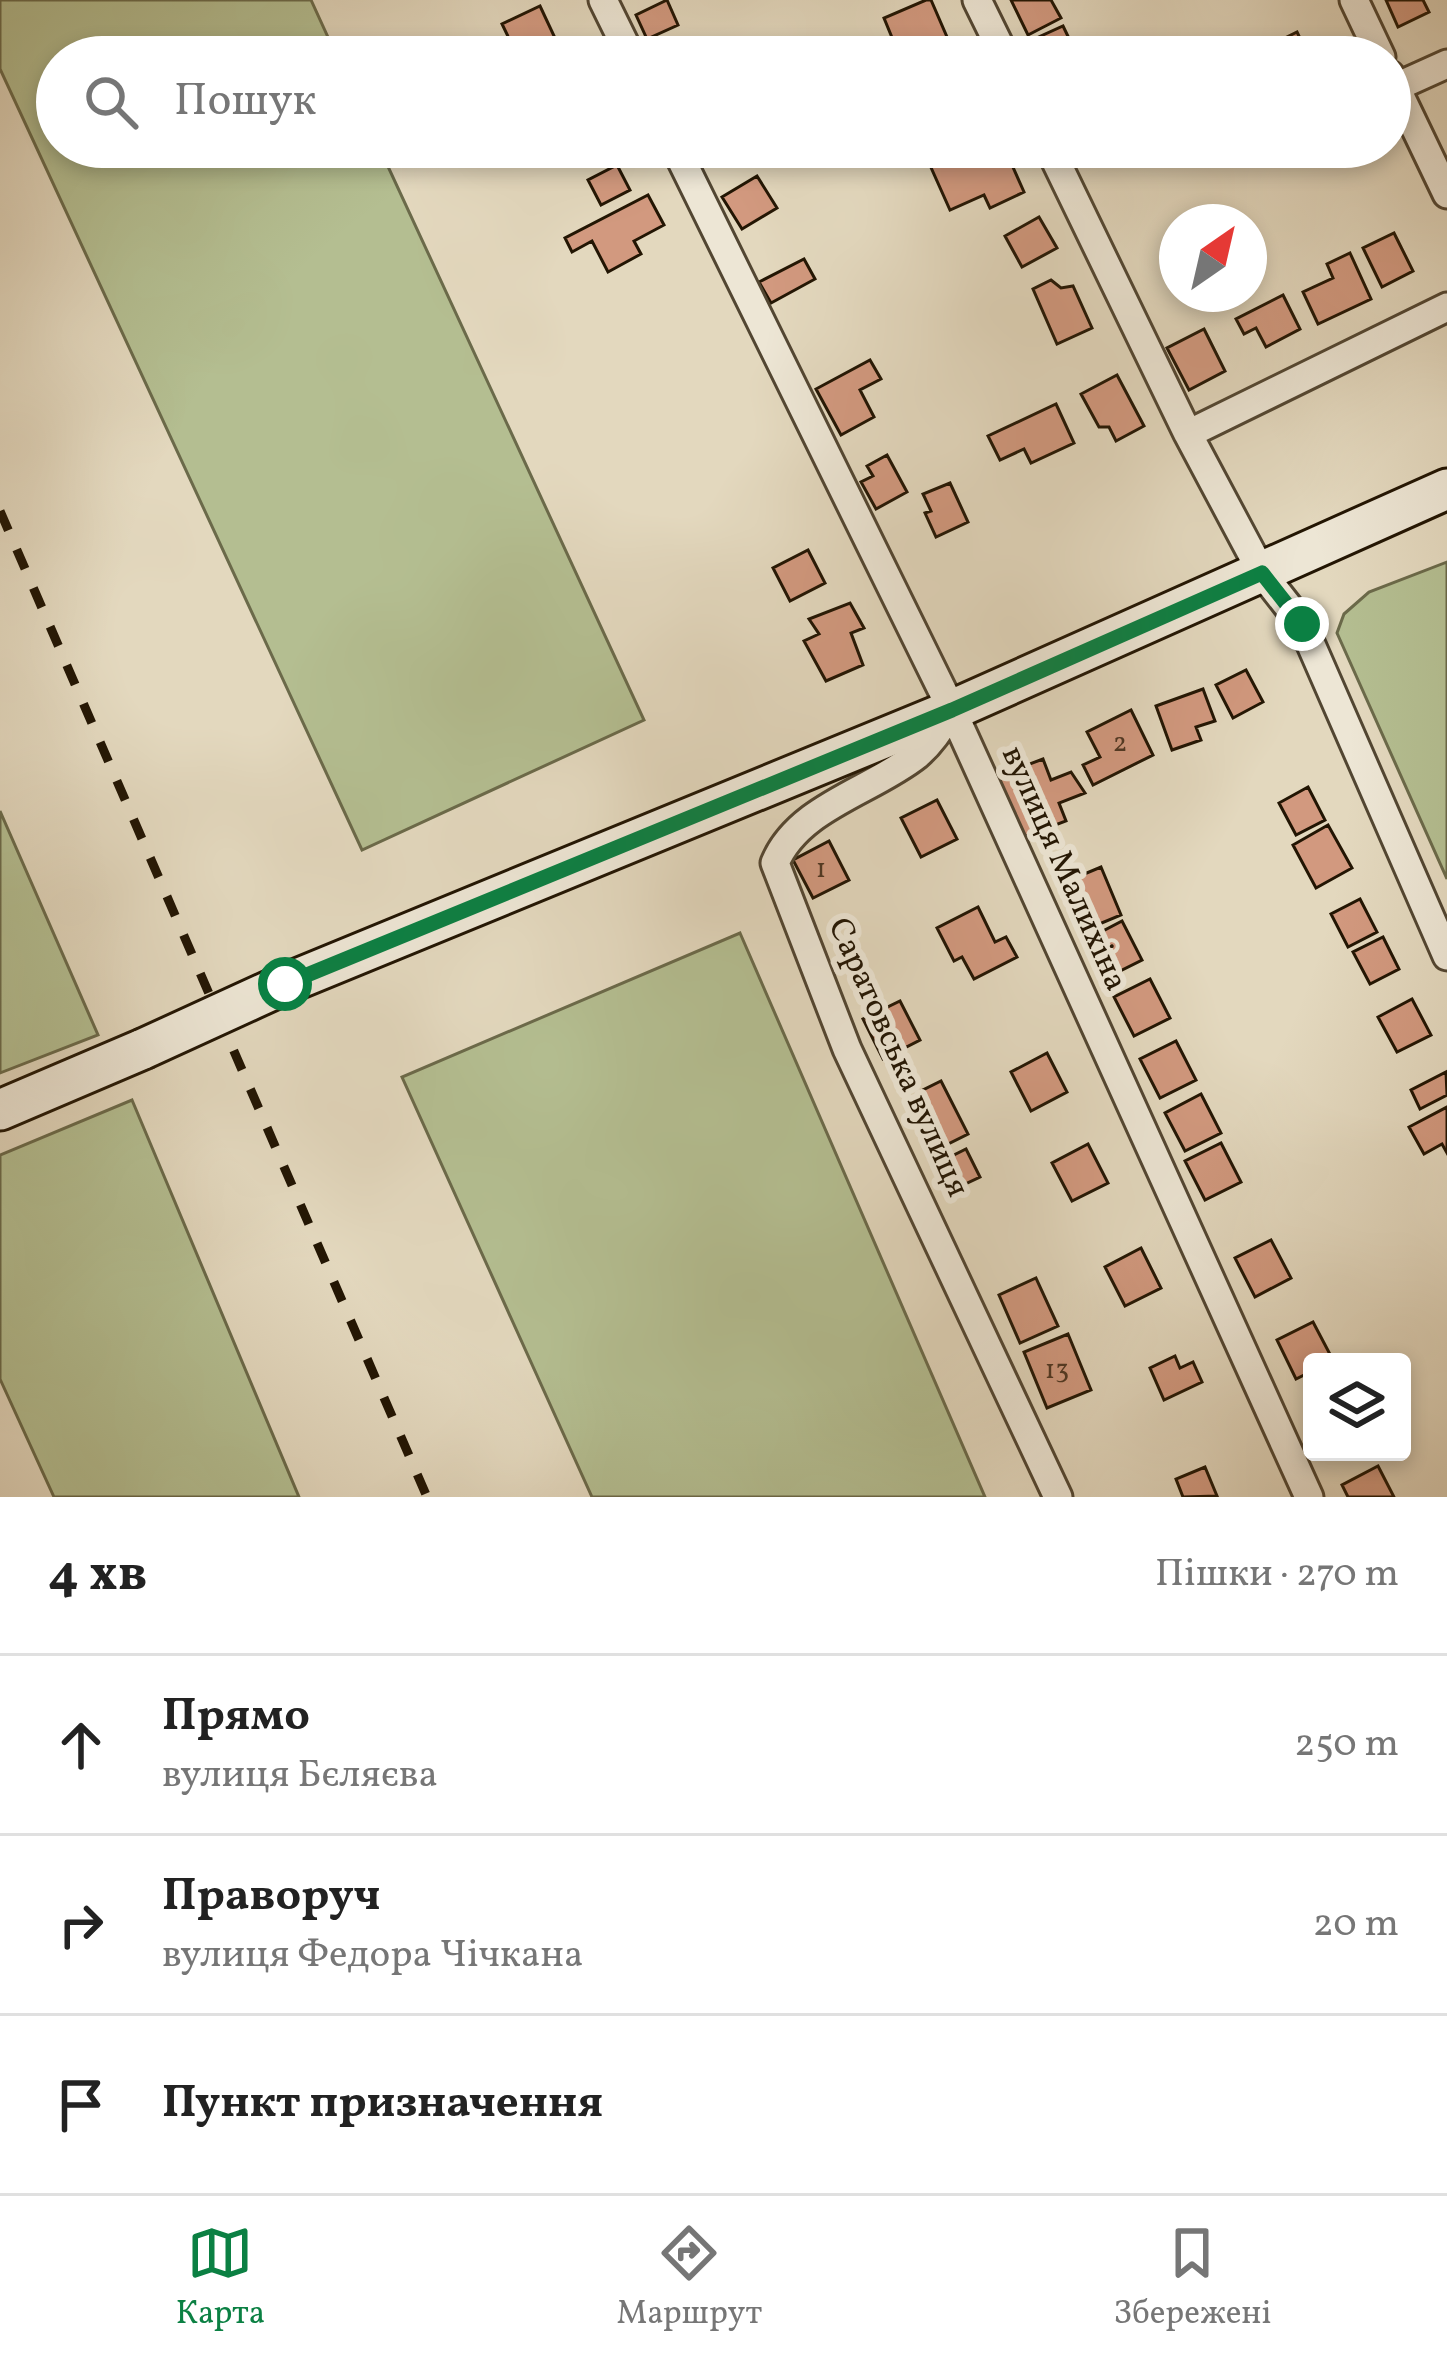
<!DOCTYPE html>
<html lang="uk">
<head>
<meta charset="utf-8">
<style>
	body { margin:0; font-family:Vollkorn,serif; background:#f6f6f6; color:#222 }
	.controls { position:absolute; right:36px; bottom:36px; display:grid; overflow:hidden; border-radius:12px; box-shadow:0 6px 18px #0003 }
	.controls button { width:108px; height:108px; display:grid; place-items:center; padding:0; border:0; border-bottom:3px solid #e0e0e0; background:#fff; color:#222; font:60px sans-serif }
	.compass { position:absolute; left:1159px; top:204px; width:108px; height:108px; border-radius:50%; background:#fff; box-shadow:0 6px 18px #0003; rotate:34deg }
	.stop { position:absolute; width:36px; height:36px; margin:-27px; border:9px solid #0b8043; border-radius:50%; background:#fff }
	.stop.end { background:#0b8043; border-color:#fff; box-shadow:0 3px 12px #0008 }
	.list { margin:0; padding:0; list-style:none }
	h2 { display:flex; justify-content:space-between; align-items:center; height:156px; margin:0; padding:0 48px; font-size:51px }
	h2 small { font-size:39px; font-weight:400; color:#767676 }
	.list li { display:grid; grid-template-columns:78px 1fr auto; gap:36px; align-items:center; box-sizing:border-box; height:180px; padding:0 48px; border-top:3px solid #e0e0e0 }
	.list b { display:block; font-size:45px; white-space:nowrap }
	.list p { margin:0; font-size:39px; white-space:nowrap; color:#767676 }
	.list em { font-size:39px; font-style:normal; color:#767676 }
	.icon { flex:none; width:66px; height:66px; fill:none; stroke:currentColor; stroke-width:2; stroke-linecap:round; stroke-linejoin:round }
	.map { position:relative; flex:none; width:1447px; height:1497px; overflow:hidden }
	.search { position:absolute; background:#fff; box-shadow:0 6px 18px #0003; left:36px; right:36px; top:36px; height:132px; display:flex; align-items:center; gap:30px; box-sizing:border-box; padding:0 42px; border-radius:66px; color:#767676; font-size:45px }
	.sheet { height:696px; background:#fff }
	nav { display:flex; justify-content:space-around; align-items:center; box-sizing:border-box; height:168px; border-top:3px solid #e0e0e0; background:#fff; font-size:33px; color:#767676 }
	nav a { display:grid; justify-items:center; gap:6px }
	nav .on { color:#0b8043 }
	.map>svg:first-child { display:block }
	.green { fill:#b4be91; stroke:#6b6a4a; stroke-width:3 }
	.building { fill:#d2997f; stroke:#221503; stroke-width:3 }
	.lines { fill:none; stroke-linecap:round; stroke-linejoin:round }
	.street-casing { stroke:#524632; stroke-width:33 }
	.secondary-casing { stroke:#221503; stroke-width:45 }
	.street { stroke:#ede6d5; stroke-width:27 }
	.secondary { stroke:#ede6d5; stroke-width:39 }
	.rail { stroke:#221503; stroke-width:9; stroke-dasharray:21 21; stroke-linecap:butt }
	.secondary-bridge-casing { stroke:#221503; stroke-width:45; stroke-linecap:butt }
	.secondary-bridge { stroke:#ede6d5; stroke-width:39 }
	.route { stroke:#0b8043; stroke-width:15 }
	.labels { text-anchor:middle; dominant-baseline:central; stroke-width:12; stroke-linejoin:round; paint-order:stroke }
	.number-label { font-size:27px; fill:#4e3622 }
	.street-label { font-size:33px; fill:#221503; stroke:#ede6d5 }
</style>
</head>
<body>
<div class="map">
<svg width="1447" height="1497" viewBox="0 0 1447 1497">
	<rect width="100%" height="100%" fill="#e3d8be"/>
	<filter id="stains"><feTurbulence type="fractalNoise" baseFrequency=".00167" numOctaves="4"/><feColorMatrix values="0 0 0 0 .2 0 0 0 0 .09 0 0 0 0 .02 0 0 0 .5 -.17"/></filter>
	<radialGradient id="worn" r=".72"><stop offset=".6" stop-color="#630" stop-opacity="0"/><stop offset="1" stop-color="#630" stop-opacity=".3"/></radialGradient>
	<!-- green -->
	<path class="green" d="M0,0H311L337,57H57V147H379L644,720L362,850L0,69Z
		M1447,562V879L1337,633L1344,614L1369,592Z
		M0,811L98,1035L0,1073Z
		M740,933L985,1497H592L402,1077Z
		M132,1100L299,1497H54L0,1379V1155Z"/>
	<!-- building -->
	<path class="building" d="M667,0L678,25L647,39L636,15Z
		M926,0H931L947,37L900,57L884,18Z
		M1011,0H1051L1061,18L1028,35Z
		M1386,0H1423L1429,12L1398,27Z
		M540,6L555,38L542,44L546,52L536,57H518L502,24Z
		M1063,26L1078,57H1037L1030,41Z
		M1297,32L1309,57H1269L1265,48Z
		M963,147H1004L1024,192L990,208L984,195L950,210L929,163Z
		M617,165L630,190L601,205L588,180Z
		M757,176L777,208L742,229L722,197Z
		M648,195L664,225L634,241L641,254L608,272L592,241L572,252L565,238Z
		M1039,217L1057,248L1022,267L1005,236Z
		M1394,233L1413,271L1382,287L1363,248Z
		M1350,253L1371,299L1318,324L1303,292L1333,278L1327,264Z
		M804,259L815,279L771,303L759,282Z
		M1051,280L1061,288L1073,286L1092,328L1057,344L1033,289Z
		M1283,295L1300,329L1266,347L1256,328L1244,334L1236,319Z
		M1204,329L1225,371L1189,390L1167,348Z
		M870,360L881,379L860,390L874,417L841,435L816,389Z
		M1117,375L1144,426L1116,441L1109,427H1099L1081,394Z
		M1056,404L1074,443L1031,463L1024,449L1000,460L988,436Z
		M887,455L907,492L876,509L861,482L873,476L867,466Z
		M950,483L968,522L936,537L925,513L931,511L923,494Z
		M808,550L825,583L790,601L773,568Z
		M850,603L864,628L851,633L863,665L826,681L804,641L819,634L809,619Z
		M1246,670L1263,702L1233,718L1216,685Z
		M1203,689L1215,721L1196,727L1201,740L1172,750L1156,706Z
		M1131,710L1153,755L1093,785L1083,765L1100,757L1087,732Z
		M1043,759L1051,780L1071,772L1085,793L1059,803L1066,821L1021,838L998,776Z
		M1308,787L1325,820L1296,835L1279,803Z
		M937,800L957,839L921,857L901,818Z
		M1328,825L1352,868L1316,888L1293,845Z
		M829,841L849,880L813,898L793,860Z
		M1101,867L1121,915L1085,930L1065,882Z
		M1360,899L1377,932L1348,947L1331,914Z
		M978,907L995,942L1006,937L1017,957L974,979L962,957L954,961L937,928Z
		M1122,921L1142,960L1106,978L1086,940Z
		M1383,937L1399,969L1370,984L1353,952Z
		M1150,979L1170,1018L1134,1036L1114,997Z
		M1412,999L1431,1035L1397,1052L1378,1017Z
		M900,1001L920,1040L883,1059L863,1019Z
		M1176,1041L1196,1080L1160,1098L1140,1059Z
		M1047,1053L1067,1092L1031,1111L1011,1072Z
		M1446,1072L1447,1095L1420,1109L1411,1090Z
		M941,1081L968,1134L930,1153L908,1111L920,1104L919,1092Z
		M1201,1094L1221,1133L1185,1151L1165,1113Z
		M1447,1107V1153L1442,1144L1424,1154L1409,1127Z
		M1221,1143L1241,1182L1205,1200L1185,1161Z
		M1088,1144L1108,1183L1072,1201L1052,1163Z
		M966,1149L980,1177L946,1193L932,1166Z
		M1271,1240L1291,1278L1255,1297L1235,1258Z
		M1141,1248L1161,1288L1125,1306L1105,1267Z
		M1036,1278L1058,1326L1020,1343L999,1295Z
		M1313,1322L1333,1360L1312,1362V1371L1296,1379L1277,1340Z
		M1068,1334L1091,1390L1047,1408L1024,1352Z
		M1175,1356L1180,1368L1193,1362L1202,1382L1164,1400L1150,1368Z
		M1378,1466L1394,1497H1348L1342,1485Z
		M1205,1467L1217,1496L1183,1497L1176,1479Z"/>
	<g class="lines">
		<!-- street casing -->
		<g class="street-casing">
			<path id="street" d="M603,0L631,57
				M977,0L1005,57
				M1354,0L1381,57
				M1390,75L1447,194
				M1396,87L1447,64
				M675,147L952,710L1309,1497
				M1049,147L1188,434L1262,573L1302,624L1447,956
				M1188,434L1447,307
				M952,710C941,727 932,742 917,755C872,791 798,807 775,863L847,1049L1058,1497"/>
		</g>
		<!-- secondary casing -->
		<g class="secondary-casing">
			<path id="secondary" d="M285,984L952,710L1447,489
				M0,1110L143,1049"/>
		</g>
		<!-- street -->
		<use href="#street" class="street"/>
		<!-- secondary -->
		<use href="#secondary" class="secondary"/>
		<!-- rail -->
		<path class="rail" d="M0,511L427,1497"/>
		<!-- secondary-bridge casing -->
		<g class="secondary-bridge-casing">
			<path id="secondary-bridge" d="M143,1049L285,984"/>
		</g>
		<!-- secondary-bridge -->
		<use href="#secondary-bridge" class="secondary-bridge"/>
	</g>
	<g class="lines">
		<!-- route -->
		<path class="route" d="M285,984L952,710L1262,573L1302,624"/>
	</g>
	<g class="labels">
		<!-- number labels -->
		<g class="number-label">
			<text x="1120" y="744">2</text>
			<text x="821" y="870">1</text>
			<text x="1057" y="1371">13</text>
		</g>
		<!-- street labels -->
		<g class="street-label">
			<text transform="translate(1063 869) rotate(66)">вулиця Малихіна</text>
			<text transform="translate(897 1058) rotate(66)">Саратовська вулиця</text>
		</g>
	</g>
	<rect width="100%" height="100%" filter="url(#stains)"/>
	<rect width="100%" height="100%" fill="url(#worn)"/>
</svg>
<div class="controls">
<button><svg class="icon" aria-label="layers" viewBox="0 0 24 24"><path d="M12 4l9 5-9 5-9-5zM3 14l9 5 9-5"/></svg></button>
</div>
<svg class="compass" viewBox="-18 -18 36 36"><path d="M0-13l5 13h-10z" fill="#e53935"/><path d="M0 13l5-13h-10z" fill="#767676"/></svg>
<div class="stop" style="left:285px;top:984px"></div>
<div class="stop end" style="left:1302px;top:624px"></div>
<div class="search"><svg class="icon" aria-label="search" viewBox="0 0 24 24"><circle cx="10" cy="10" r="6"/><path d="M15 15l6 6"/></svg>Пошук</div>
</div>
<section class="sheet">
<h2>4 хв<small>Пішки · 270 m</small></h2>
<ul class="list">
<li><svg class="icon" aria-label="ahead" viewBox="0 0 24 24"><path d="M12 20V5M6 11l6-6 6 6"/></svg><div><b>Прямо</b><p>вулиця Бєляєва</p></div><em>250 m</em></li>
<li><svg class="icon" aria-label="right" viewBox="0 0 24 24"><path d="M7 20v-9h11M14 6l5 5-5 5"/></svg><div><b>Праворуч</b><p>вулиця Федора Чічкана</p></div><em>20 m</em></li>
<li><svg class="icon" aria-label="arrive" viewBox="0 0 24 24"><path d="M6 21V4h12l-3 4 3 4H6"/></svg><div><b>Пункт призначення</b></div></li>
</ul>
</section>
<nav>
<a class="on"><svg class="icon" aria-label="map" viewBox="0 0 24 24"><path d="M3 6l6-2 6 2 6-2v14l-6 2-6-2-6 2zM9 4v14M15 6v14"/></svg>Карта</a>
<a><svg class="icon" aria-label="directions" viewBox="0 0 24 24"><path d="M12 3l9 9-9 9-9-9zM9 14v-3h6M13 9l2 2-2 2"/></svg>Маршрут</a>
<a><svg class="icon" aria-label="saved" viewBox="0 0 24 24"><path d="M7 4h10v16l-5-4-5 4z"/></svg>Збережені</a>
</nav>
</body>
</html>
